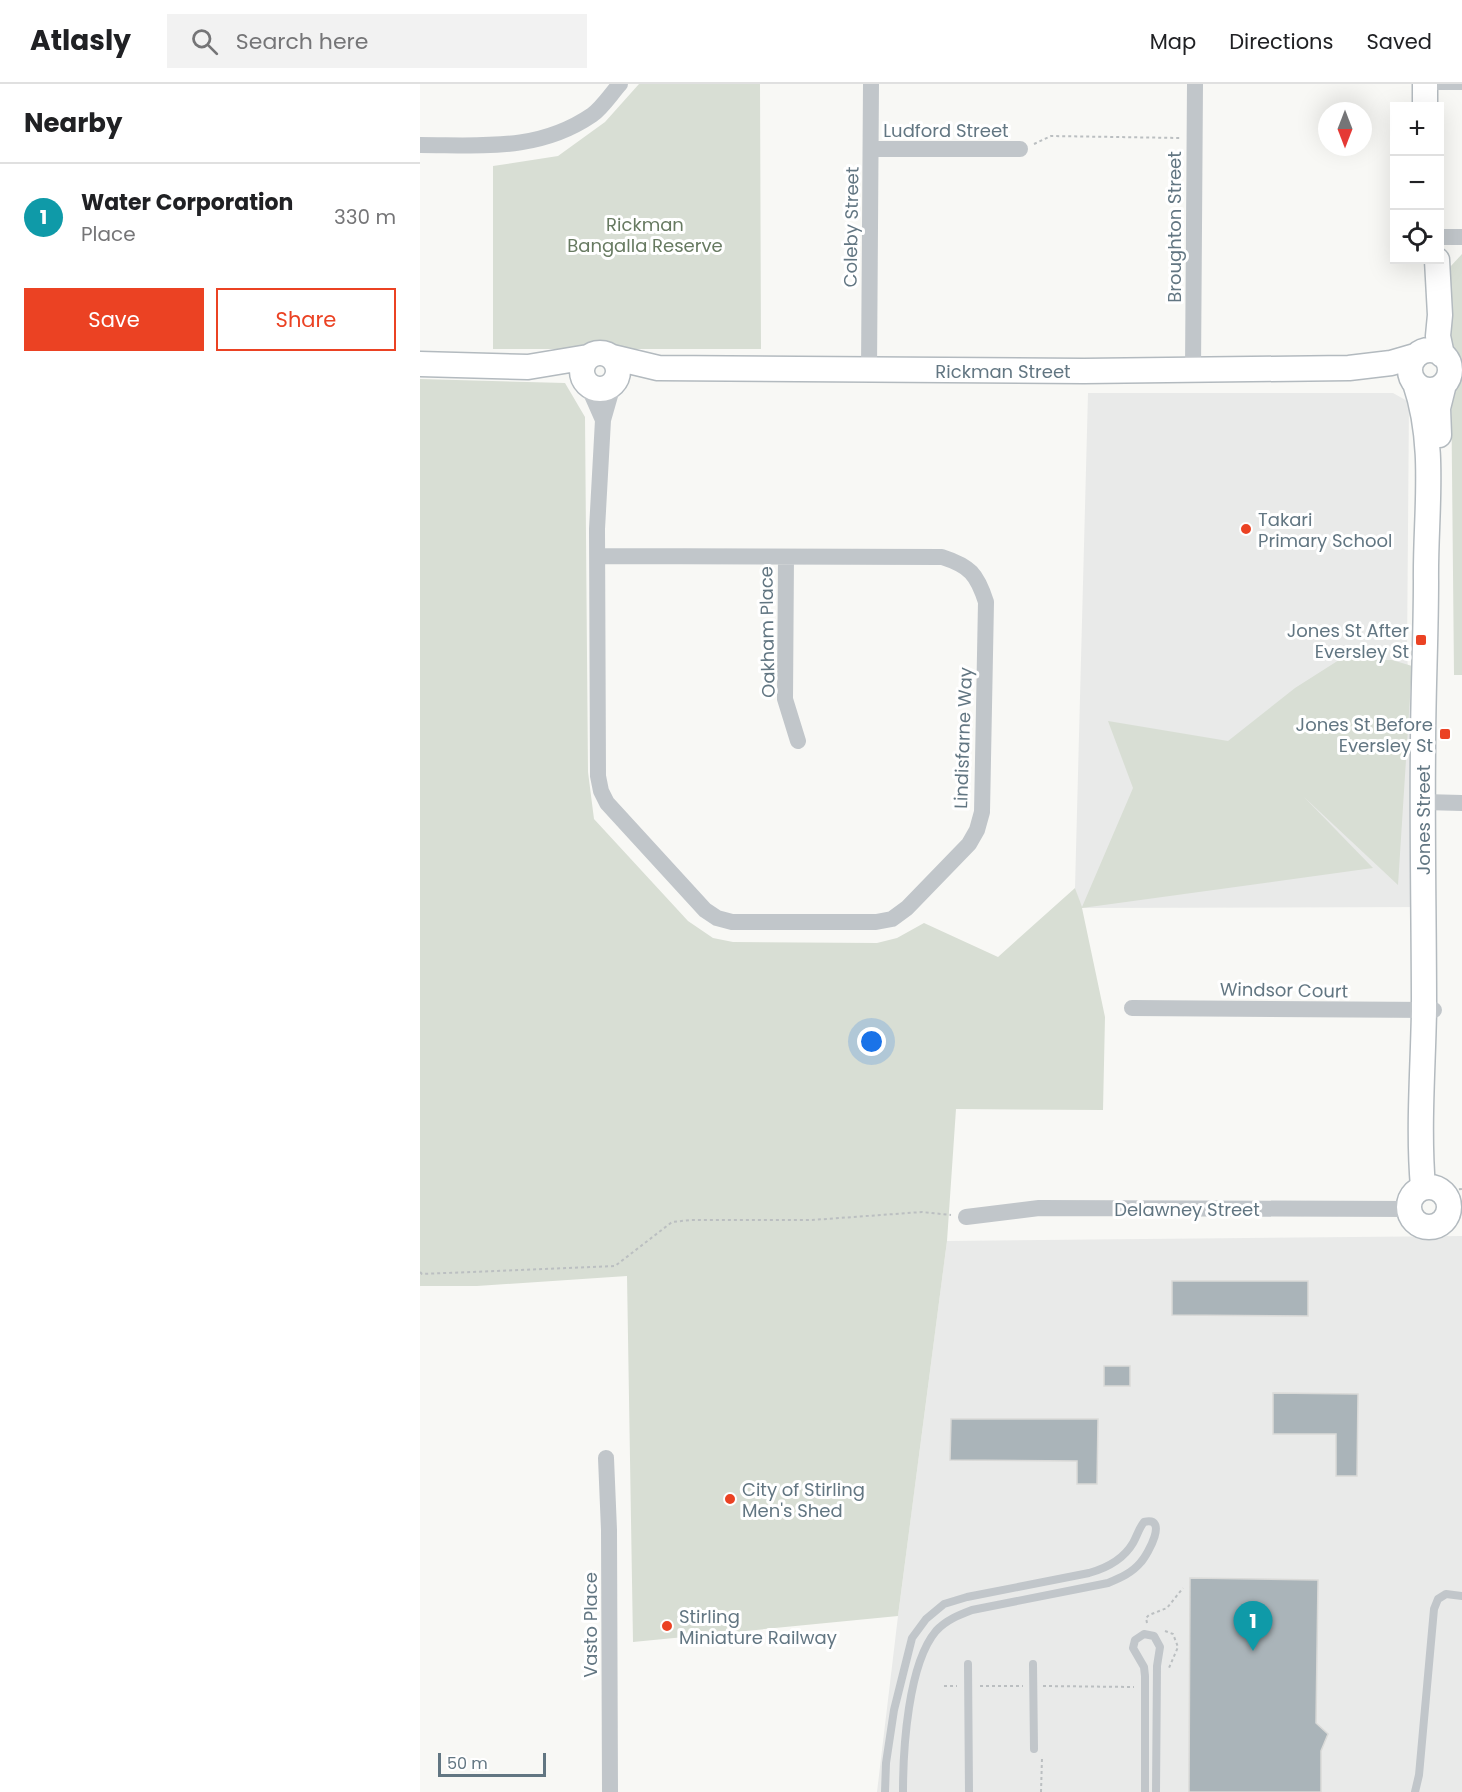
<!DOCTYPE html>
<html lang="en">
<head>
<meta charset="utf-8">
<style>
	body { margin:0; font-family:Poppins,sans-serif; background:#f2f2f2; color:#202124 }
	.controls { position:absolute; right:18px; top:18px; display:grid; overflow:hidden; border-radius:0px; box-shadow:0 6px 24px #0002 }
	.controls button { width:54px; height:54px; display:grid; place-items:center; padding:0; border:0; border-bottom:2px solid #e0e0e0; background:#fff; color:#202124; font:30px sans-serif }
	.compass { position:absolute; left:898px; top:18px; width:54px; height:54px; border-radius:50%; background:#fff; box-shadow:0 6px 24px #0002; rotate:180deg }
	.scale { position:absolute; left:18px; bottom:15px; width:108px; box-sizing:border-box; padding-left:6px; border:3px solid #627682; border-top:0; font-size:16px; line-height:21px; white-space:nowrap; color:#627682; -webkit-text-stroke:4px #fff; paint-order:stroke }
	.you { position:absolute; left:452px; top:958px; width:21px; height:21px; margin:-15px; border:4px solid #fff; border-radius:50%; background:#1a73e8; box-shadow:0 0 0 9px #1a73e833 }
	.badge { display:grid; place-items:center; width:39px; height:39px; border-radius:50%; background:#eb4223; color:#fff; font-size:20px; font-weight:700 }
	.pin { position:absolute; translate:-50% -50px; filter:drop-shadow(0 2px 3px #0008) }
	.pin::after { content:''; position:absolute; top:32px; width:21px; height:18px; background:inherit; clip-path:polygon(0 0,100% 0,50% 100%) }
	.list { margin:0; padding:0; list-style:none }
	h2 { display:flex; justify-content:space-between; align-items:center; height:78px; margin:0; padding:0 24px; font-size:26px }
	h2 small { font-size:20px; font-weight:400; color:#757577 }
	.list li { display:grid; grid-template-columns:39px 1fr auto; gap:18px; align-items:center; box-sizing:border-box; height:108px; padding:0 24px; border-top:2px solid #e0e0e0 }
	.list b { display:block; font-size:22px; white-space:nowrap }
	.list p { margin:0; font-size:20px; white-space:nowrap; color:#757577 }
	.list em { font-size:20px; font-style:normal; color:#757577 }
	.actions { display:flex; gap:12px; padding:18px 24px }
	.actions a { flex:1; padding:14px 0; border:2px solid #eb4223; border-radius:0px; text-align:center; font-size:21px; color:#eb4223 }
	.actions .main { background:#eb4223; color:#fff }
	.icon { flex:none; width:33px; height:33px; fill:none; stroke:currentColor; stroke-width:2; stroke-linecap:round; stroke-linejoin:round }
	.map { position:relative; flex:none; width:1042px; height:1708px; overflow:hidden }
	header { display:flex; align-items:center; gap:36px; box-sizing:border-box; height:84px; padding:0 30px; background:#fff; border-bottom:2px solid #e0e0e0 }
	header strong { font-size:28px }
	nav { display:flex; gap:33px; margin-inline-start:auto; font-size:21px }
	.search { width:420px; height:54px; background:#f2f2f2; display:flex; align-items:center; gap:15px; box-sizing:border-box; padding:0 21px; border-radius:0px; color:#757577; font-size:22px }
	main { display:flex }
	aside { flex:1; background:#fff }
	.map>svg:first-child { display:block }
	.built { fill:#e9eae9 }
	.green { fill:#d8ded4 }
	.building { fill:#aab4b9; stroke:#dadad8; stroke-width:1.5 }
	.lines { fill:none; stroke-linecap:round; stroke-linejoin:round }
	.secondary-casing { stroke:#b3babf; stroke-width:27 }
	.path { stroke:#bbbfc1; stroke-width:2; stroke-dasharray:3 3; stroke-linecap:butt }
	.lane { stroke:#c1c6ca; stroke-width:8 }
	.street { stroke:#c1c6ca; stroke-width:16 }
	.secondary { stroke:#fff; stroke-width:24 }
	.poi-dot { fill:#eb4223; stroke:#fff; stroke-width:2 }
	.labels { text-anchor:middle; dominant-baseline:central; stroke-width:6; stroke-linejoin:round; paint-order:stroke }
	.street-label { font-size:18px; fill:#627682; stroke:#fff }
	.park-label { font-size:18px; fill:#677a61; stroke:#fff }
	.poi-label { font-size:18px; fill:#627682; stroke:#fff; text-anchor:start }
</style>
</head>
<body>
<header>
<strong>Atlasly</strong>
<div class="search"><svg class="icon" aria-label="search" viewBox="0 0 24 24"><circle cx="10" cy="10" r="6"/><path d="M15 15l6 6"/></svg>Search here</div>
<nav><a>Map</a><a>Directions</a><a>Saved</a></nav>
</header>
<main>
<aside>
<h2>Nearby<small></small></h2>
<ul class="list">
<li><span class="badge" style="background:#0f9aa8">1</span><div><b>Water Corporation</b><p>Place</p></div><em>330 m</em></li>
</ul>
<div class="actions"><a class="main">Save</a><a>Share</a></div>
</aside>
<div class="map">
<svg width="1042" height="1708" viewBox="0 0 1042 1708">
	<rect width="100%" height="100%" fill="#f8f8f5"/>
	<!-- built -->
	<path class="built" d="M668,309H973L989,318L987,572L1008,823L661,824L655,804Z
		M1042,1152V1708H457L478,1532L527,1157Z"/>
	<!-- green -->
	<path class="green" d="M219,0H340L341,265H73V82L138,72L185,38Z
		M1042,170V591H1034L1030,183Z
		M0,295L145,299L165,333L168,688L174,735L268,837L293,854L313,858L457,859L477,854L504,839L578,873L655,804L662,823L713,704L688,637L808,657L875,604L919,576H972L992,582L978,801L884,713L953,784L662,824L685,933L683,1026L536,1025L527,1157L478,1532L213,1558L207,1192L57,1202H0Z"/>
	<!-- building -->
	<path class="building" d="M752,1197H888V1232L752,1231Z
		M684,1282H710V1302H684Z
		M853,1309L938,1310L937,1392H916V1350H853Z
		M531,1335H678L677,1400H657V1377L530,1376Z
		M770,1494L898,1496L896,1639L908,1650L901,1667V1708H769Z"/>
	<g class="lines">
		<!-- secondary casing -->
		<g class="secondary-casing">
			<path id="secondary" d="M1005,22V0
				M1017,176L1020,231L1018,252L1022,271
				M990 286a20 20 0 1 1 40 0a20 20 0 1 1-40 0Z
				M162 287a18 18 0 1 1 36 0a18 18 0 1 1-36 0Z
				M192,273L238,284L664,287L929,284L971,279L995,272
				M0,280L108,283L168,273
				M995,299C1017,363 1005,431 1006,497C1006,553 1003,608 1003,664C1002,752 1004,839 1004,927C1003,985 998,1045 1003,1103
				M1019,351L1018,324L1024,300
				M989 1123a20 20 0 1 1 40 0a20 20 0 1 1-40 0Z"/>
		</g>
		<!-- path -->
		<path class="path" d="M614,60L631,52L760,54
			M1021,1107L1042,1105
			M0,1188L2,1190L195,1182L252,1138L271,1136H392L502,1128L531,1131
			M727,1539L726,1534L729,1531L747,1524L763,1504
			M745,1547L753,1550L758,1563L749,1584
			M524,1602H537
			M560,1602H603
			M623,1602L714,1603
			M621,1708L622,1674"/>
		<!-- lane -->
		<path class="lane" d="M1017,2H1042
			M548,1580L549,1708
			M613,1580L614,1665
			M465,1708L466,1679L474,1626L492,1554L506,1535L524,1520L547,1513L669,1489C687,1484 703,1476 713,1459C717,1452 719,1444 724,1438C749,1432 728,1470 721,1478C712,1489 700,1494 688,1499L552,1526C539,1531 526,1536 516,1547C488,1580 483,1665 483,1708
			M725,1708V1592L724,1583L713,1564L715,1556L724,1550L734,1552L740,1563L737,1582L736,1708
			M995,1708L999,1691L1014,1525L1018,1515L1026,1510L1042,1512"/>
		<!-- street -->
		<path class="street" d="M0,61C61,61 118,68 172,31C182,24 191,10 200,0
			M451,65H600
			M1020,153H1042
			M449,286L451,0
			M773,286L775,0
			M168,302L183,336
			M179,472L522,473C550,482 557,490 566,518L562,728L557,746L549,760L487,824L472,835L456,838H312L297,834L285,826L187,719L181,707L178,692L177,445L183,336L193,301
			M366,473L365,615L378,657
			M1004,718L1042,719
			M712,924L1014,926
			M546,1133L619,1124L989,1125
			M186,1374L189,1446L190,1708"/>
		<!-- secondary -->
		<use href="#secondary" class="secondary"/>
	</g>
	<!-- markers -->
	<g class="poi-dot">
		<circle cx="826" cy="445" r="6"/>
		<rect x="995" y="550" width="12" height="12" rx="3"/>
		<rect x="1019" y="644" width="12" height="12" rx="3"/>
		<circle cx="310" cy="1415" r="6"/>
		<circle cx="247" cy="1542" r="6"/>
	</g>
	<g class="labels">
		<!-- street labels -->
		<g class="street-label">
			<text x="526" y="46">Ludford Street</text>
			<text transform="translate(431 143) rotate(-89)">Coleby Street</text>
			<text transform="translate(754 143) rotate(-90)">Broughton Street</text>
			<text x="583" y="287">Rickman Street</text>
			<text transform="translate(347 548) rotate(-91)">Oakham Place</text>
			<text transform="translate(543 654) rotate(-88)">Lindisfarne Way</text>
			<text transform="translate(1003 736) rotate(-90)">Jones Street</text>
			<text transform="translate(864 906) rotate(1)">Windsor Court</text>
			<text x="767" y="1125">Delawney Street</text>
			<text transform="translate(170 1541) rotate(-90)">Vasto Place</text>
		</g>
		<!-- park labels -->
		<g class="park-label">
			<text x="225" y="140">Rickman<tspan x="225" dy="21">Bangalla Reserve</tspan></text>
		</g>
		<!-- poi labels -->
		<g class="poi-label">
			<text x="838" y="435">Takari<tspan x="838" dy="21">Primary School</tspan></text>
			<text x="989" y="546" text-anchor="end">Jones St After<tspan x="989" dy="21">Eversley St</tspan></text>
			<text x="1013" y="640" text-anchor="end">Jones St Before<tspan x="1013" dy="21">Eversley St</tspan></text>
			<text x="322" y="1405">City of Stirling<tspan x="322" dy="21">Men's Shed</tspan></text>
			<text x="259" y="1532">Stirling<tspan x="259" dy="21">Miniature Railway</tspan></text>
		</g>
	</g>
</svg>
<div class="controls">
<button>+</button>
<button>−</button>
<button><svg class="icon" aria-label="locate" viewBox="0 0 24 24"><circle cx="12" cy="12" r="6"/><path d="M12 2v4M12 18v4M2 12h4M18 12h4"/></svg></button>
</div>
<svg class="compass" viewBox="-18 -18 36 36"><path d="M0-13l5 13h-10z" fill="#e53935"/><path d="M0 13l5-13h-10z" fill="#757577"/></svg>
<div class="scale">50 m</div>
<div class="you"></div>
<div class="pin badge" style="left:833px;top:1567px;background:#0f9aa8">1</div>
</div>
</main>
</body>
</html>
